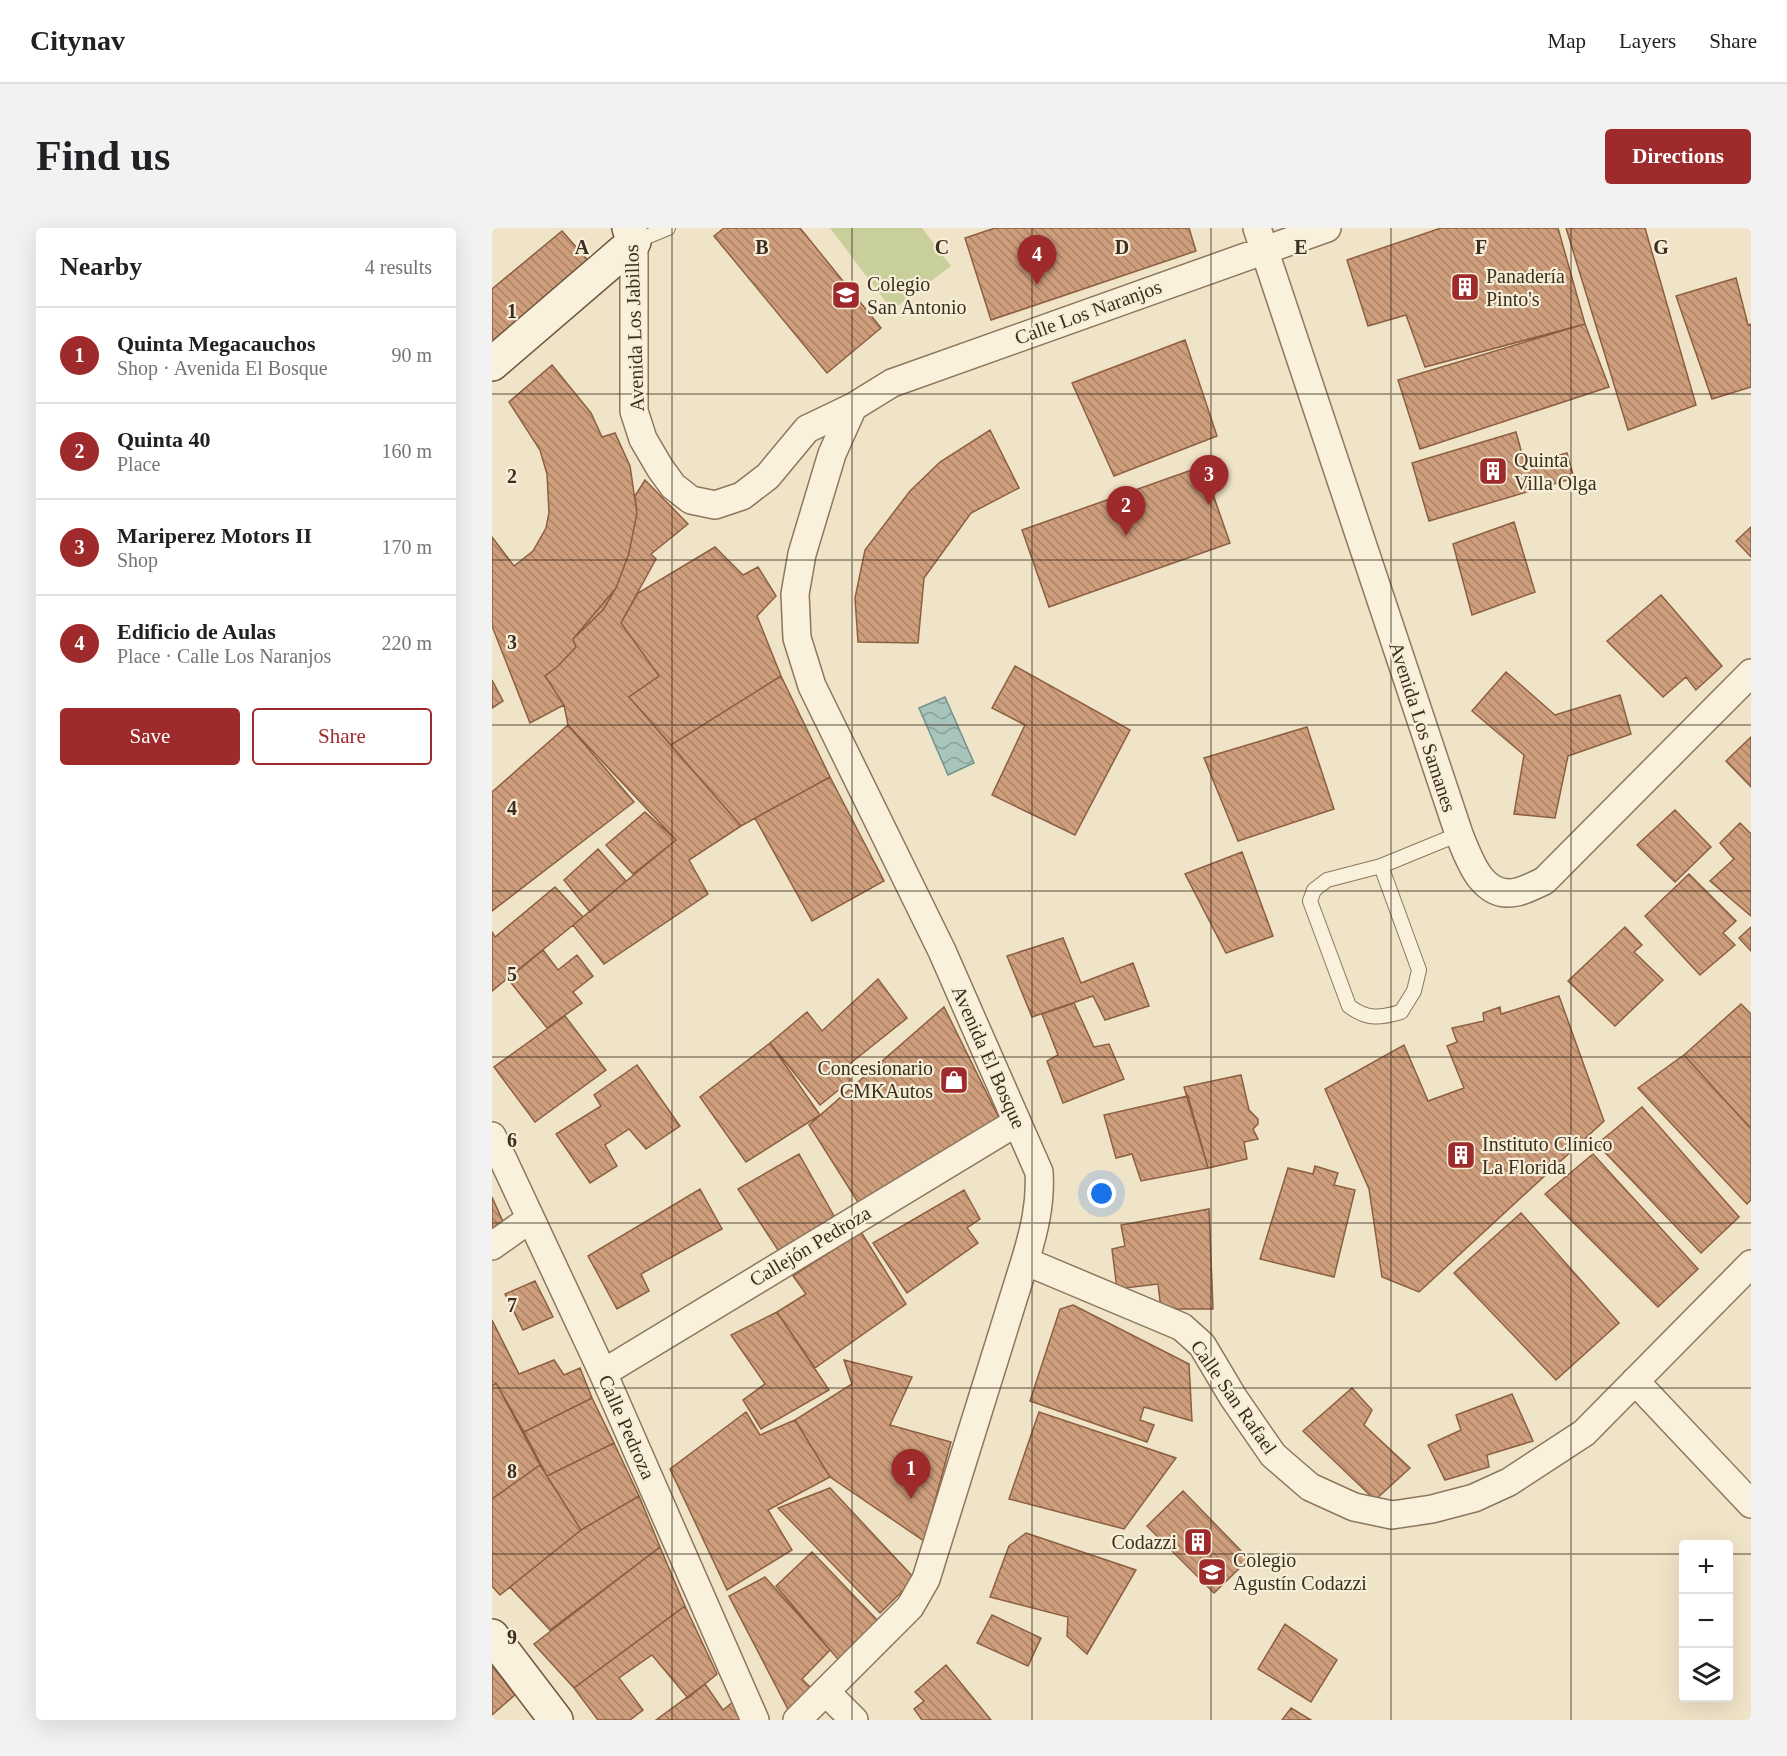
<!DOCTYPE html>
<html lang="en">
<head>
<meta charset="utf-8">
<style>
	body { margin:0; font-family:Georgia,serif; background:#f2f2f2; color:#202124 }
	.controls { position:absolute; right:18px; bottom:18px; display:grid; overflow:hidden; border-radius:6px; box-shadow:0 6px 24px #0002 }
	.controls button { width:54px; height:54px; display:grid; place-items:center; padding:0; border:0; border-bottom:2px solid #e0e0e0; background:#fff; color:#202124; font:30px sans-serif }
	.you { position:absolute; left:610px; top:966px; width:21px; height:21px; margin:-15px; border:4px solid #fff; border-radius:50%; background:#1a73e8; box-shadow:0 0 0 9px #1a73e833 }
	.badge { display:grid; place-items:center; width:39px; height:39px; border-radius:50%; background:#9e2a2b; color:#fff; font-size:20px; font-weight:700 }
	.pin { position:absolute; translate:-50% -50px; filter:drop-shadow(0 2px 3px #0008) }
	.pin::after { content:''; position:absolute; top:32px; width:21px; height:18px; background:inherit; clip-path:polygon(0 0,100% 0,50% 100%) }
	.list { margin:0; padding:0; list-style:none }
	h2 { display:flex; justify-content:space-between; align-items:center; height:78px; margin:0; padding:0 24px; font-size:26px }
	h2 small { font-size:20px; font-weight:400; color:#757577 }
	.list li { display:grid; grid-template-columns:39px 1fr auto; gap:18px; align-items:center; box-sizing:border-box; height:96px; padding:0 24px; border-top:2px solid #e0e0e0 }
	.list b { display:block; font-size:22px; white-space:nowrap }
	.list p { margin:0; font-size:20px; white-space:nowrap; color:#757577 }
	.list em { font-size:20px; font-style:normal; color:#757577 }
	.actions { display:flex; gap:12px; padding:18px 24px }
	.actions a { flex:1; padding:14px 0; border:2px solid #9e2a2b; border-radius:6px; text-align:center; font-size:21px; color:#9e2a2b }
	.actions .main { background:#9e2a2b; color:#fff }
	.icon { flex:none; width:33px; height:33px; fill:none; stroke:currentColor; stroke-width:2; stroke-linecap:round; stroke-linejoin:round }
	.map { position:relative; flex:none; width:1259px; height:1492px; overflow:hidden; border-radius:6px }
	header { display:flex; align-items:center; gap:36px; box-sizing:border-box; height:84px; padding:0 30px; background:#fff; border-bottom:2px solid #e0e0e0 }
	header strong { font-size:28px }
	nav { display:flex; gap:33px; margin-inline-start:auto; font-size:21px }
	.intro { display:flex; align-items:center; justify-content:space-between; box-sizing:border-box; height:144px; padding:0 36px }
	h1 { margin:0; font-size:42px }
	.button { padding:15px 27px; border-radius:6px; background:#9e2a2b; color:#fff; font-size:21px; font-weight:700 }
	main { display:flex; gap:36px; padding:0 36px }
	aside { flex:1; background:#fff; border-radius:6px; box-shadow:0 6px 24px #0002 }
	.map>svg:first-child { display:block }
	.green { fill:#c9cf9b }
	.water { fill:url(#water-waves); stroke:#6f938a; stroke-width:1.5 }
	.building { fill:url(#building-back-hatch); stroke:#8d5f41; stroke-width:1.5 }
	.lines { fill:none; stroke-linecap:round; stroke-linejoin:round }
	.lane-casing { stroke:#8d765c; stroke-width:16 }
	.street-casing { stroke:#8d765c; stroke-width:30 }
	.secondary-casing { stroke:#6f573f; stroke-width:36 }
	.lane { stroke:#faf1dc; stroke-width:14 }
	.street { stroke:#faf1dc; stroke-width:27 }
	.secondary { stroke:#faf1dc; stroke-width:33 }
	.grid { fill:none; stroke:#3d2e20; stroke-width:1.5; stroke-opacity:0.55 }
	.labels { text-anchor:middle; dominant-baseline:central; stroke-width:4.5; stroke-linejoin:round; paint-order:stroke }
	.poi-label { font-size:20px; fill:#3d2e20; stroke:#f7eed8; text-anchor:start }
	.street-label { font-size:20px; fill:#3d2e20; stroke:#f7eed8 }
	.grid-label { font-size:20px; text-anchor:middle; font-weight:bold; fill:#3d2e20; stroke:#f7eed8; stroke-width:4.5; stroke-linejoin:round; paint-order:stroke }
</style>
</head>
<body>
<header>
<strong>Citynav</strong>
<nav><a>Map</a><a>Layers</a><a>Share</a></nav>
</header>
<div class="intro"><h1>Find us</h1><a class="button">Directions</a></div>
<main>
<aside>
<h2>Nearby<small>4 results</small></h2>
<ul class="list">
<li><span class="badge">1</span><div><b>Quinta Megacauchos</b><p>Shop · Avenida El Bosque</p></div><em>90 m</em></li>
<li><span class="badge">2</span><div><b>Quinta 40</b><p>Place</p></div><em>160 m</em></li>
<li><span class="badge">3</span><div><b>Mariperez Motors II</b><p>Shop</p></div><em>170 m</em></li>
<li><span class="badge">4</span><div><b>Edificio de Aulas</b><p>Place · Calle Los Naranjos</p></div><em>220 m</em></li>
</ul>
<div class="actions"><a class="main">Save</a><a>Share</a></div>
</aside>
<div class="map">
<svg width="1259" height="1492" viewBox="0 0 1259 1492">
	<defs>
		<pattern id="water-waves" width="16" height="10" patternUnits="userSpaceOnUse" patternTransform="scale(1.5)"><rect width="16" height="10" fill="#a9c4bc"/><path d="M0 5q4-4 8 0t8 0" fill="none" stroke="#8ba098"/></pattern>
		<pattern id="building-back-hatch" width="6" height="6" patternUnits="userSpaceOnUse" patternTransform="scale(1.5)"><rect width="6" height="6" fill="#cf9f7d"/><path d="M-1 5l2 2M0 0l6 6M5-1l2 2" fill="none" stroke="#a98266"/></pattern>
	</defs>
	<rect width="100%" height="100%" fill="#f0e4c8"/>
	<!-- green -->
	<path class="green" d="M338,0H430L459,38L400,82Z"/>
	<!-- water -->
	<path class="water" d="M453,469L482,535L456,547L427,480Z"/>
	<!-- building -->
	<path class="building" d="M232,0H308L389,100L335,145L222,8Z
		M503,0H697L704,23L499,92L473,10Z
		M949,0H1066L1093,96L933,139L914,87L876,98L855,32Z
		M1074,0H1153L1204,177L1136,202Z
		M70,3L100,37L0,115V61Z
		M1244,50L1256,97L1259,96V159L1220,171L1184,68Z
		M1093,96L1117,159L928,221L906,152Z
		M693,112L725,208L622,248L580,155Z
		M60,137L99,185L110,209L123,205L138,238L145,285L137,325L124,360L111,382L81,411L84,419L65,439L53,448L72,477L38,495L0,398V309L22,338L41,323L54,300L57,285L55,246L48,222L17,174Z
		M498,202L527,260L479,285L432,350L426,415L366,414L363,370L373,322L418,263L448,234Z
		M1024,204L1033,237L1075,225L1082,250L937,293L920,235Z
		M711,238L738,315L557,379L530,302Z
		M153,252L196,296L159,326L164,331L129,395L167,448L137,469L249,598L197,632L216,666L112,736L81,697L184,612L76,497L72,477L53,448L65,439L84,419L81,411L124,360L137,325L145,285L143,268Z
		M1022,294L1043,364L980,387L961,316Z
		M1259,299V329L1244,313Z
		M223,319L251,347L266,339L284,368L265,388L289,448L179,517L137,469L167,448L129,395L146,365Z
		M1169,367L1230,438L1204,462L1194,449L1171,469L1115,413Z
		M523,438L638,502L583,607L500,567L533,497L500,480Z
		M1014,444L1063,487L1128,467L1139,506L1076,528L1063,590L1022,586L1032,527L980,483Z
		M289,448L338,549L249,598L179,517Z
		M0,452L11,473L0,480Z
		M76,497L142,574L0,683V564Z
		M815,499L842,581L746,613L712,530Z
		M1259,509V559L1234,533Z
		M338,549L392,653L320,693L263,590Z
		M1183,582L1219,619L1183,654L1145,617Z
		M153,584L184,612L141,646L114,617Z
		M1248,595L1259,606V688L1218,653L1242,631L1228,615Z
		M106,621L134,653L98,684L72,652Z
		M750,624L781,708L734,725L693,646Z
		M1197,646L1244,693L1231,705L1243,717L1208,747L1153,688Z
		M63,659L91,689L0,763V704L3,709Z
		M1133,699L1150,717L1142,724L1171,752L1123,798L1076,753Z
		M1259,699V723L1247,710Z
		M571,710L589,755L641,735L657,778L613,792L601,768L540,789L515,728Z
		M51,722L66,742L85,727L101,748L81,764L90,775L55,800L16,751Z
		M386,751L415,790L350,842L359,852L328,877L278,815L315,784L330,803Z
		M1067,768L1112,893L927,1064L890,1049L877,961L833,861L912,817L936,873L972,860L955,818L965,814L960,800L992,793L991,785L1008,779L1009,786Z
		M582,775L602,819L617,816L632,851L571,875L555,833L566,827L550,786Z
		M1249,776L1259,786V901L1192,827Z
		M452,779L508,892L369,979L317,897Z
		M73,788L114,842L43,894L2,839Z
		M278,815L328,887L254,934L208,869Z
		M1192,827L1259,901V972L1255,976L1146,860Z
		M145,837L188,898L154,921L137,901L113,917L125,938L98,955L64,906L109,878L102,867Z
		M749,847L757,882L766,891V896L761,901L766,911L752,914L755,931L716,940L692,859Z
		M696,868L716,940L649,953L640,926L624,930L612,887Z
		M1150,879L1247,989L1209,1025L1105,916Z
		M307,926L342,988L288,1025L246,961Z
		M1101,926L1206,1041L1166,1079L1053,966Z
		M823,938L846,945L842,957L863,962L842,1049L768,1031L796,940L821,946Z
		M208,961L230,1001L149,1046L157,1063L125,1081L96,1028Z
		M472,962L488,991L475,1000L486,1015L415,1065L381,1015Z
		M0,969L12,996L0,1004Z
		M717,981L721,1081H669L666,1056L625,1061L620,1021L633,1018L629,997Z
		M1029,985L1127,1095L1064,1152L962,1045Z
		M369,1004L414,1076L323,1140L285,1084L314,1066L301,1048Z
		M43,1053L61,1089L31,1102L13,1066Z
		M581,1077L697,1136L700,1193L652,1179L648,1192L662,1197L655,1214L538,1173L568,1081Z
		M285,1084L337,1162L269,1201L251,1172L273,1156L239,1107Z
		M0,1092L27,1146L62,1132L72,1147L88,1140L100,1170L32,1204L4,1155L0,1158Z
		M352,1132L420,1149L398,1197L459,1214L432,1313L338,1249L303,1192L360,1156Z
		M4,1155L48,1237L0,1271V1158Z
		M860,1160L880,1182L872,1197L918,1240L883,1272L811,1203Z
		M1020,1166L1041,1213L995,1227L997,1239L953,1252L936,1217L969,1202L964,1187Z
		M100,1170L122,1215L55,1248L32,1204Z
		M254,1184L268,1207L303,1192L338,1249L276,1282L300,1322L235,1362L178,1241Z
		M547,1184L684,1230L632,1301L517,1271Z
		M122,1215L147,1268L89,1302L55,1248Z
		M48,1237L89,1302L8,1367L0,1358V1271Z
		M338,1260L423,1351L388,1385L286,1280Z
		M691,1263L757,1331L722,1365L655,1298Z
		M147,1268L168,1319L58,1402L18,1359L89,1302Z
		M534,1305L644,1342L595,1426L575,1408L576,1389L498,1369L517,1318Z
		M168,1319L193,1378L82,1460L42,1416Z
		M320,1324L389,1396L350,1436L284,1358Z
		M273,1349L338,1422L310,1451L323,1464L300,1489L237,1368Z
		M193,1378L225,1446L196,1470L160,1427L127,1450L151,1482L138,1492H106L82,1460Z
		M500,1387L549,1410L536,1438L485,1415Z
		M793,1396L845,1432L819,1474L766,1441Z
		M0,1437L23,1467L0,1487Z
		M454,1437L499,1492H430L422,1481L432,1473L423,1464Z
		M213,1456L231,1482L241,1474L248,1492H164Z
		M799,1480L819,1492H790Z"/>
	<g class="lines">
		<!-- lane casing -->
		<g class="lane-casing">
			<path id="lane" d="M142,14L176,0
				M889,638L927,742L922,763L909,784C888,790 875,792 857,778L818,673L822,662L835,652L889,638L967,606"/>
		</g>
		<!-- street casing -->
		<g class="street-casing">
			<path id="street" d="M765,0L967,606C977,631 990,672 1025,664C1034,662 1043,657 1052,653L1259,445
				M142,14V183L151,211L168,240L181,258L199,272L223,277L250,268L276,248L315,201L361,179L400,155L835,0
				M0,908L111,1145L263,1492
				M0,1018L38,991
				M533,1033L690,1099L710,1117L741,1169L781,1227L818,1259L862,1279L900,1287L940,1281L982,1270L1017,1254L1092,1205L1259,1036
				M111,1145L525,894
				M1143,1153L1259,1276
				M334,1464L362,1492
				M305,1492L418,1379L434,1351L533,1033C542,1003 549,976 547,944L450,723L320,458L305,410L303,366L310,326L340,226L361,179"/>
		</g>
		<!-- secondary casing -->
		<g class="secondary-casing">
			<path id="secondary" d="M0,136L142,14L137,0
				M0,1408L64,1492"/>
		</g>
		<!-- lane -->
		<use href="#lane" class="lane"/>
		<!-- street -->
		<use href="#street" class="street"/>
		<!-- secondary -->
		<use href="#secondary" class="secondary"/>
	</g>
	<!-- grid -->
	<path class="grid" d="M180,0V1492M360,0V1492M540,0V1492M719,0V1492M899,0V1492M1079,0V1492M0,166H1259M0,332H1259M0,497H1259M0,663H1259M0,829H1259M0,995H1259M0,1160H1259M0,1326H1192M1236,1326H1259"/>
	<!-- icons -->
	<defs>
		<g id="building-square" transform="scale(1.5)"><rect x="-9" y="-9" width="18" height="18" rx="4" fill="#9e2a2b" stroke="#f7eed8"/><path d="M-4-6H4V6H1V3H-1V6H-4ZM-2.5-4.3h1.7v1.8h-1.7ZM.8-4.3h1.7v1.8H.8ZM-2.5-1h1.7V.8h-1.7ZM.8-1h1.7V.8H.8Z" fill="#fff"/></g>
		<g id="school-square" transform="scale(1.5)"><rect x="-9" y="-9" width="18" height="18" rx="4" fill="#9e2a2b" stroke="#f7eed8"/><path d="M0-5L7-2L0 1L-7-2ZM-4 1L0 2.5L4 1V4Q0 6-4 4Z" fill="#fff"/></g>
		<g id="shop-square" transform="scale(1.5)"><rect x="-9" y="-9" width="18" height="18" rx="4" fill="#9e2a2b" stroke="#f7eed8"/><path d="M-5-2.5h2.3a2.7 3.5 0 0 1 5.4 0H5L5.5 6h-11ZM-1.5-2.5h3a1.5 2.3 0 0 0-3 0Z" fill="#fff"/></g>
	</defs>
	<g fill-rule="evenodd">
		<use href="#building-square" x="973" y="59"/>
		<use href="#school-square" x="354" y="67"/>
		<use href="#building-square" x="1001" y="243"/>
		<use href="#shop-square" x="462" y="852"/>
		<use href="#building-square" x="969" y="927"/>
		<use href="#building-square" x="706" y="1314"/>
		<use href="#school-square" x="720" y="1344"/>
	</g>
	<g class="labels">
		<!-- poi labels -->
		<g class="poi-label">
			<text x="994" y="48">Panadería<tspan x="994" dy="23">Pinto's</tspan></text>
			<text x="375" y="56">Colegio<tspan x="375" dy="23">San Antonio</tspan></text>
			<text x="1022" y="232">Quinta<tspan x="1022" dy="23">Villa Olga</tspan></text>
			<text x="441" y="840" text-anchor="end">Concesionario<tspan x="441" dy="23">CMKAutos</tspan></text>
			<text x="990" y="916">Instituto Clínico<tspan x="990" dy="23">La Florida</tspan></text>
			<text x="685" y="1314" text-anchor="end">Codazzi</text>
			<text x="741" y="1332">Colegio<tspan x="741" dy="23">Agustín Codazzi</tspan></text>
		</g>
		<!-- street labels -->
		<g class="street-label">
			<text transform="translate(596 84) rotate(-20)">Calle Los Naranjos</text>
			<text transform="translate(142 100) rotate(-92)">Avenida Los Jabillos</text>
			<text transform="translate(931 499) rotate(72)">Avenida Los Samanes</text>
			<text transform="translate(497 829) rotate(66)">Avenida El Bosque</text>
			<text transform="translate(318 1018) rotate(-31)">Callejón Pedroza</text>
			<text transform="translate(742 1169) rotate(55)">Calle San Rafael</text>
			<text transform="translate(135 1199) rotate(66)">Calle Pedroza</text>
		</g>
	</g>
	<g class="grid-label">
		<text x="90" y="26">A</text>
		<text x="270" y="26">B</text>
		<text x="450" y="26">C</text>
		<text x="630" y="26">D</text>
		<text x="809" y="26">E</text>
		<text x="989" y="26">F</text>
		<text x="1169" y="26">G</text>
		<text x="20" y="90">1</text>
		<text x="20" y="255">2</text>
		<text x="20" y="421">3</text>
		<text x="20" y="587">4</text>
		<text x="20" y="753">5</text>
		<text x="20" y="919">6</text>
		<text x="20" y="1084">7</text>
		<text x="20" y="1250">8</text>
		<text x="20" y="1416">9</text>
	</g>
</svg>
<div class="controls">
<button>+</button>
<button>−</button>
<button><svg class="icon" aria-label="layers" viewBox="0 0 24 24"><path d="M12 4l9 5-9 5-9-5zM3 14l9 5 9-5"/></svg></button>
</div>
<div class="you"></div>
<div class="pin badge" style="left:419px;top:1271px">1</div>
<div class="pin badge" style="left:634px;top:308px">2</div>
<div class="pin badge" style="left:717px;top:277px">3</div>
<div class="pin badge" style="left:545px;top:57px">4</div>
</div>
</main>
</body>
</html>
